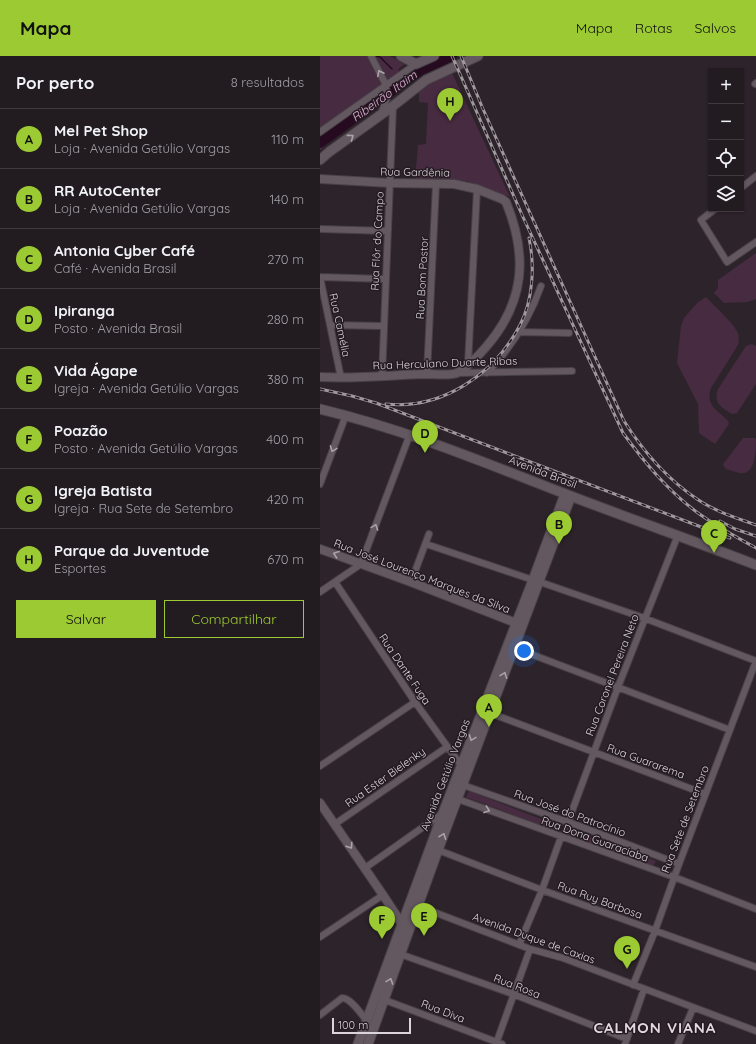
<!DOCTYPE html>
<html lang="pt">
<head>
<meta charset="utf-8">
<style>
	body { margin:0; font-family:Quicksand,sans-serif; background:#2a2429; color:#f1f3f6 }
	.controls { position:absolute; right:12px; top:12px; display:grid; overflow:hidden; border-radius:0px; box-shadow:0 1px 3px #0004 }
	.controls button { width:36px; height:36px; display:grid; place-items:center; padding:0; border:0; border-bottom:1px solid #3f393e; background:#221b20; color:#f1f3f6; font:20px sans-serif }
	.scale { position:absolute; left:12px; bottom:10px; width:79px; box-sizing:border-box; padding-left:4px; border:2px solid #dbd5d9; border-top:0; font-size:11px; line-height:14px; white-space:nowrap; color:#dbd5d9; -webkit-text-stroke:3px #231b21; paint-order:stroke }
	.you { position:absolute; left:204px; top:595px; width:14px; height:14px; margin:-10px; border:3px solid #fff; border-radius:50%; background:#1a73e8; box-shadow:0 0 0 6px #1a73e833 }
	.badge { display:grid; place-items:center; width:26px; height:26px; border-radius:50%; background:#9cca32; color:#111; font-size:13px; font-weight:700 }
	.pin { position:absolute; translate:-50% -33px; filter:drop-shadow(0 1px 2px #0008) }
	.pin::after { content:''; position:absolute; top:21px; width:14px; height:12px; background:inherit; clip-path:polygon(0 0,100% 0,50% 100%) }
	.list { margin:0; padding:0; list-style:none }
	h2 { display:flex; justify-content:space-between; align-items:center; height:52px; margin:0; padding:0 16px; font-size:17px }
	h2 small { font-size:13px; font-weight:400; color:#a2a1a5 }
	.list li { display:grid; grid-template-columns:26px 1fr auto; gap:12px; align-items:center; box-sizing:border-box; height:60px; padding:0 16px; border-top:1px solid #3f393e }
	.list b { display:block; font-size:15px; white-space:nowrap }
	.list p { margin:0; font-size:13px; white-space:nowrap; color:#a2a1a5 }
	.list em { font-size:13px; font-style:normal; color:#a2a1a5 }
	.actions { display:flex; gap:8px; padding:12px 16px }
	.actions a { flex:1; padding:9px 0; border:1px solid #9cca32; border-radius:0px; text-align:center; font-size:14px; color:#9cca32 }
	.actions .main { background:#9cca32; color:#111 }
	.icon { flex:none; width:22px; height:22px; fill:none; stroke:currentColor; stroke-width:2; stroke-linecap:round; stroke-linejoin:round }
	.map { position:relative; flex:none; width:436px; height:988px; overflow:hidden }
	header { display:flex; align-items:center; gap:24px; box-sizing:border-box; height:56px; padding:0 20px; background:#9cca32; color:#111 }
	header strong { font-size:19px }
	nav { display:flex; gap:22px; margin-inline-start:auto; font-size:14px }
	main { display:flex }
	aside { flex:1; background:#221b20 }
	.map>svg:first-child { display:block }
	.green { fill:#472b41 }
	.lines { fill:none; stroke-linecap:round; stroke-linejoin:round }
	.stream { stroke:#250a20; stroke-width:1.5 }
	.river { stroke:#250a20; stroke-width:10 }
	.minor-casing { stroke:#484146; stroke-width:8 }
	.tertiary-casing { stroke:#484146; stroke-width:10 }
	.secondary-casing { stroke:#484146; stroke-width:11 }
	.minor { stroke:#635860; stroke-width:6 }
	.tertiary { stroke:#635860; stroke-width:8 }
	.secondary { stroke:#635860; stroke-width:9 }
	.rail-casing { stroke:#9f989d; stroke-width:3 }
	.rail { stroke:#231b21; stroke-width:1.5; stroke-dasharray:4.5; stroke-linecap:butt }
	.oneway { stroke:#aba3a9 }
	.labels { text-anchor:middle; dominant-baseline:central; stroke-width:3; stroke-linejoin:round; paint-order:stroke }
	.street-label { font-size:11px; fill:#dbd5d9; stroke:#231b21 }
	.water-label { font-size:12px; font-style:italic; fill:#e7aed9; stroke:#231b21 }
	.district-label { font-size:15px; font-weight:bold; letter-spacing:1px; fill:#e3d7e0; stroke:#231b21 }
</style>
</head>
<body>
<header>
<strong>Mapa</strong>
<nav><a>Mapa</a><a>Rotas</a><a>Salvos</a></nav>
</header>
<main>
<aside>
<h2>Por perto<small>8 resultados</small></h2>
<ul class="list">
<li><span class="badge">A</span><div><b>Mel Pet Shop</b><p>Loja · Avenida Getúlio Vargas</p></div><em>110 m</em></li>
<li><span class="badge">B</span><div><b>RR AutoCenter</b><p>Loja · Avenida Getúlio Vargas</p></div><em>140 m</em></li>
<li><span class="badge">C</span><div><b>Antonia Cyber Café</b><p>Café · Avenida Brasil</p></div><em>270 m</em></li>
<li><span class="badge">D</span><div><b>Ipiranga</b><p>Posto · Avenida Brasil</p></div><em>280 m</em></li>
<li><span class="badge">E</span><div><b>Vida Ágape</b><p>Igreja · Avenida Getúlio Vargas</p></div><em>380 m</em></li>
<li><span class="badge">F</span><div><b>Poazão</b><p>Posto · Avenida Getúlio Vargas</p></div><em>400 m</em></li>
<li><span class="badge">G</span><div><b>Igreja Batista</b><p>Igreja · Rua Sete de Setembro</p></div><em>420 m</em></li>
<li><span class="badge">H</span><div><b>Parque da Juventude</b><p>Esportes</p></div><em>670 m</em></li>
</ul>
<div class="actions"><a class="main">Salvar</a><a>Compartilhar</a></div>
</aside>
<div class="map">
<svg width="436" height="988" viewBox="0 0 436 988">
	<rect width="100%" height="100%" fill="#2d242b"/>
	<!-- green -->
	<path class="green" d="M0,0H70L85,8L78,13L83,20L0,79Z
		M131,15L190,141L147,125L95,124L98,89L106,88L108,47L99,46V32Z
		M98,20L99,22L12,83L0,94V90L8,83Z
		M436,197V243L427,246L404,247L394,237L398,232V224Z
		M386,241C394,250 413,266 418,277C419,281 419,285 418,289L391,332C385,350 398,354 408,365L409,368L395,388L379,377L378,348L357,307L361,270L364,262L377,247Z
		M432,288L436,290V328L417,357L412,358C401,351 393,347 398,333L426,290Z
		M423,382H434L436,383C436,392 436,415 424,417C419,418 411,414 406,413L403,409L404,407Z
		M149,735L234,768L232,773L146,741Z
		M244,769L256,774L254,782L241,776Z
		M264,778L336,805L333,810L261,784Z"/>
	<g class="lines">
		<!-- stream -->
		<path class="stream" d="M56,0L60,1L72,13"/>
		<!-- river -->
		<path class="river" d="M0,87L101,14L132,0"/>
		<!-- minor casing -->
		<g class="minor-casing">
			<path id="minor" d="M51,0L66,29L67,42L61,58
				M435,28L436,27
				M0,76L96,8
				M421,132L436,120
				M395,153L381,164L407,206L436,186
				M0,173L68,175
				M0,221L21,322
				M0,221L65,223
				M10,269L63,270
				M200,276L249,277
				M148,308L157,133
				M137,317L252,315
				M167,317C191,292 209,264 221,230
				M107,318L116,128
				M62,321L73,50
				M0,428L26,359
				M106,488L213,524
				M15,526L95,646L143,712
				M91,526L109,478
				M220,526L324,562L436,605
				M0,536L41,508L90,378
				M195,592L410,674
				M170,657L385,738
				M0,710L95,646
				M140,728L262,771L359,808
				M135,742L354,821L436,853
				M248,766L298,631L358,479
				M15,768L127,691
				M118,794L222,834L436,911
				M45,812L123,757
				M94,851L98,850L210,893L243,902L436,975
				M0,881L63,839
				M199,889L222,834L241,781
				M80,898L193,938L307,983
				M313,929L335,875L359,808L436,605
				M62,943L182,988
				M0,959L22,942C31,942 41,958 47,965
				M176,988L210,893
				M305,988L324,933
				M358,988L373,952"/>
		</g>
		<!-- tertiary casing -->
		<g class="tertiary-casing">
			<path id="tertiary" d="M0,123L70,127L134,128L157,133L182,143L186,146C208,200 205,246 166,291C160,298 145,314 137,317C131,320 114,318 106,318C71,319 36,323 0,321
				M0,493L91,526L196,567
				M0,747L63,839L82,868"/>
		</g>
		<!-- secondary casing -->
		<g class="secondary-casing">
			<path id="secondary" d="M81,0L96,8L114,0
				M0,104L9,96L73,50L106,24L158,0
				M0,353C84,373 163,406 243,437C307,462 372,484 436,509
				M38,988L123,757L213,524L245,438
				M48,988L118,794L251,440"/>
		</g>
		<!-- minor -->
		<use href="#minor" class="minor"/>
		<!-- tertiary -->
		<use href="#tertiary" class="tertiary"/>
		<!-- secondary -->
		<use href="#secondary" class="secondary"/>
		<!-- rail casing -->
		<g class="rail-casing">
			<path id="rail" d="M132,0L203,161L303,377C325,407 348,435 378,457C396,470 416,481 436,492
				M141,0L163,53L304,365C323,395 347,423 377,443C394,455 417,462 436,469
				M0,333L32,340L56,347L410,482
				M66,348C122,354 175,318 200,269C213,244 215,210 209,182
				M400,465L415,473L436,480"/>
		</g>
		<!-- rail -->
		<use href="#rail" class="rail"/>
	</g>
	<!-- one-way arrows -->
	<defs><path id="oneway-chevron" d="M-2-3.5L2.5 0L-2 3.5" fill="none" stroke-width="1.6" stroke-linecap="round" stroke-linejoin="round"/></defs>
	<g class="oneway">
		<use href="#oneway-chevron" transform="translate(60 17) rotate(-117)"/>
		<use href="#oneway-chevron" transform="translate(31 81) rotate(-36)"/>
		<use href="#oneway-chevron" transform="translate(13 393) rotate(111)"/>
		<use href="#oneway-chevron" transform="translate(55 471) rotate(-70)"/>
		<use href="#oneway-chevron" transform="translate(16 498) rotate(-160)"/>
		<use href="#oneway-chevron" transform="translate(184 619) rotate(-69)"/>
		<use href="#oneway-chevron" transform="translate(152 682) rotate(111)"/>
		<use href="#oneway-chevron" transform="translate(167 754) rotate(20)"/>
		<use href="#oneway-chevron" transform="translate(123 780) rotate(-69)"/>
		<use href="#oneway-chevron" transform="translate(30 790) rotate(56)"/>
		<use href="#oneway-chevron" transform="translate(70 925) rotate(-70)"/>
	</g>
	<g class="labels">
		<!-- street labels -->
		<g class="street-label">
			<text transform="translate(95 116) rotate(1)">Rua Gardênia</text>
			<text transform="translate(57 185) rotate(-87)">Rua Flôr do Campo</text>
			<text transform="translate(102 222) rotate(-87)">Rua Bom Pastor</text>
			<text transform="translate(20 269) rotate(78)">Rua Camélia</text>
			<text transform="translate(125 307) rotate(-2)">Rua Herculano Duarte Ribas</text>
			<text transform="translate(223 416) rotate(21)">Avenida Brasil</text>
			<text transform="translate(102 520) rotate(21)">Rua José Lourenço Marques da Silva</text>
			<text transform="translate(85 613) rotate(56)">Rua Dante Fuga</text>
			<text transform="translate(292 619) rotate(-69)">Rua Coronel Pereira Neto</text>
			<text transform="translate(326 705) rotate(20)">Rua Guararema</text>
			<text transform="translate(125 719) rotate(-69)">Avenida Getúlio Vargas</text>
			<text transform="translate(65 721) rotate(-35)">Rua Ester Bielenky</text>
			<text transform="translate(250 757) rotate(20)">Rua José do Patrocínio</text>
			<text transform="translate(365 763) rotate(-69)">Rua Sete de Setembro</text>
			<text transform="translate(275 783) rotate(20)">Rua Dona Guaraciaba</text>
			<text transform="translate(280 844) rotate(20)">Rua Ruy Barbosa</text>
			<text transform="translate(214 882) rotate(20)">Avenida Duque de Caxias</text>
			<text transform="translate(197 930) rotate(21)">Rua Rosa</text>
			<text transform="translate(123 955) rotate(21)">Rua Diva</text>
		</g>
		<!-- water labels -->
		<g class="water-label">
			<text transform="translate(64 40) rotate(-36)">Ribeirão Itaim</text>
		</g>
		<!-- district labels -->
		<g class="district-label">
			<text x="335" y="971">CALMON VIANA</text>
		</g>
	</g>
</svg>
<div class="controls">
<button>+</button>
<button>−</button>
<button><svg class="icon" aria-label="locate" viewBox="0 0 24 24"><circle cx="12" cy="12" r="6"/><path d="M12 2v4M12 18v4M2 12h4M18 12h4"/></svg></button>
<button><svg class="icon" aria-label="layers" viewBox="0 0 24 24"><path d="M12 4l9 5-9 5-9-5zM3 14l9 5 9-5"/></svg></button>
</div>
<div class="scale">100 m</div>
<div class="you"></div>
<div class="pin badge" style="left:169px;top:671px">A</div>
<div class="pin badge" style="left:239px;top:488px">B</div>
<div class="pin badge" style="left:394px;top:497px">C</div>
<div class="pin badge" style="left:105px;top:397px">D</div>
<div class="pin badge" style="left:104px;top:880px">E</div>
<div class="pin badge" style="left:62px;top:883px">F</div>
<div class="pin badge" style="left:307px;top:913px">G</div>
<div class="pin badge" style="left:130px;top:65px">H</div>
</div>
</main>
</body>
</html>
